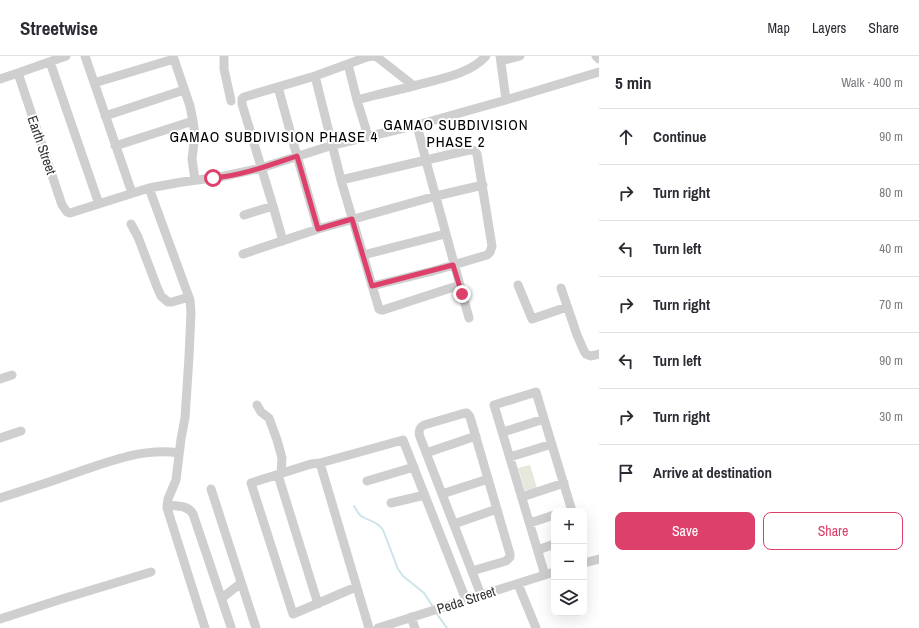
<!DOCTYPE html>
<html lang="en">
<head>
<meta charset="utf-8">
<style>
	body { margin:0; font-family:"Archivo Narrow",sans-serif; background:#f7f7f7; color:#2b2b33 }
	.controls { position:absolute; right:12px; bottom:12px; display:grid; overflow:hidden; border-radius:8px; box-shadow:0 4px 16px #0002 }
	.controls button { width:36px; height:36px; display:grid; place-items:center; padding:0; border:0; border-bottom:1px solid #e1e1e2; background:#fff; color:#2b2b33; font:20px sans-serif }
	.stop { position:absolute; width:12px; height:12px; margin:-9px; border:3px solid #dd406a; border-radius:50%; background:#fff }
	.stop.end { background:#dd406a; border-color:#fff; box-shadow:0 1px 4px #0008 }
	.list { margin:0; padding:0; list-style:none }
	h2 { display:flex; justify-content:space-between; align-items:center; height:52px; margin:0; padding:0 16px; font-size:17px }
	h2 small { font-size:13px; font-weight:400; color:#7c7c81 }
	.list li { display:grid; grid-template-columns:26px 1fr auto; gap:12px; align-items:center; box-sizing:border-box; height:56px; padding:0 16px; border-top:1px solid #e1e1e2 }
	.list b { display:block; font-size:15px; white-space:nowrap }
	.list em { font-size:13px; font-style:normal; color:#7c7c81 }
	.actions { display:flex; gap:8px; padding:12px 16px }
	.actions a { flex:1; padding:9px 0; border:1px solid #dd406a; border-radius:8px; text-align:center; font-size:14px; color:#dd406a }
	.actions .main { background:#dd406a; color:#fff }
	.icon { flex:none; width:22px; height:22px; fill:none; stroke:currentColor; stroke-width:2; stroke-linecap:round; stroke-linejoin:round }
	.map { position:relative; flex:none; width:599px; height:572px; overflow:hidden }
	header { display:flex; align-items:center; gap:24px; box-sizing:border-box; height:56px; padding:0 20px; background:#fff; border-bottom:1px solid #e1e1e2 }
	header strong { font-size:19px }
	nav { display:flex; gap:22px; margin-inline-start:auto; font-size:14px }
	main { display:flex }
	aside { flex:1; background:#fff }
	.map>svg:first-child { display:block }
	.park { fill:#e4e9dc }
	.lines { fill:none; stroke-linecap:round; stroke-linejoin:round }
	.stream { stroke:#cce4ea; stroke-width:2 }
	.minor { stroke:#cfcfcf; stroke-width:9 }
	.route { stroke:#dd406a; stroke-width:5 }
	.labels { text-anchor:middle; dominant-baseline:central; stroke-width:4; stroke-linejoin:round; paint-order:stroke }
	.street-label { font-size:14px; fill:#323232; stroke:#fff }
	.neighbourhood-label { font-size:15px; letter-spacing:1px; fill:#000; stroke:#fff }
</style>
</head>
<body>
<header>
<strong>Streetwise</strong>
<nav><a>Map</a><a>Layers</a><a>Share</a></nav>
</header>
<main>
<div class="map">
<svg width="599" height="572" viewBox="0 0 599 572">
	<rect width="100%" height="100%" fill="#fff"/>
	<!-- park -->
	<path class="park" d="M530,409L537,432L525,435L518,412Z"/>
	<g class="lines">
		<!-- stream -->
		<path class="stream" d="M354,450C357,454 358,459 363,461C371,466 377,465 383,474L398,513L403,520L424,537L433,551
			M437,558L447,572"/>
		<!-- minor -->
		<path class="minor" d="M85,0L132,137
			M173,0L190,50L193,65L195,78L192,103L195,124
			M224,0V13L231,45
			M500,0L506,44
			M596,0L599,3
			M501,5L520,0
			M50,6L99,148
			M348,8L357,44L368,80
			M18,17L62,149L67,156L70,157L149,132L182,126L220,121L261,112L333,89L417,69L506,44L599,16
			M315,20L341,124L379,253L381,254H383L460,229
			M0,23L18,17L66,0
			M94,27L174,3
			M278,31L297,100L318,173
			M357,44L376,39L414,30
			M105,60L184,34
			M417,69L426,105L469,262
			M115,90L193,65
			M341,124L469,94C473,94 475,94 477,98L492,190L490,196L487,199L433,215L372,230
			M149,132L190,244L191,256L189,301L185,362L181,383L176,424L168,443L167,452L205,572
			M244,159L273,150
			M131,168L138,181L157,231L161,240L168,246H172L189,241
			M283,185L273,150L242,48V43L244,41L315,20L367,1L373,0L377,1L414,30C438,23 469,19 486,0
			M243,198L318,173L436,140L483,129
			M363,199L445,178
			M518,229L532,263L567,251
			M561,232L577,279L584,295L586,298L591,300L599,298
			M0,323L12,319
			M257,349L261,356L269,362L277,384L282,402L281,418
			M503,376L544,363
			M0,382L21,375
			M426,397L476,380
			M510,401L552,388
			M320,407L369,572
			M278,419L318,548
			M367,425L414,411
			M211,433L256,572
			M442,438L488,423
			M522,441L564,427
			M0,442C25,434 50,426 75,417C108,406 144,391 179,397
			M391,447L425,439
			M167,449C177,450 188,449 193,458L231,571
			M530,467L554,459
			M454,468L497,453
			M538,494L554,488
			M584,507L599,503
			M472,515L506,505L510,501V498L470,361L467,357H465L424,369C419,372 418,375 420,381L481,539
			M545,519L494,349L536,336L572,455
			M518,528L536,572
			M356,531L293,558L251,427L311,408L320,407L403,384L466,544
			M222,542L241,527
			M411,561L415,572
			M0,563L62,543L151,516
			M378,572L554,516"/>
	</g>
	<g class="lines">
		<!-- route -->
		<path class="route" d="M213,122C241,120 270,109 297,100L318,173L352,163L372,230L453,209L462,238"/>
	</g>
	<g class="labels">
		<!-- street labels -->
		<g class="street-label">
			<text transform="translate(42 89) rotate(71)">Earth Street</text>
			<text transform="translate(466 544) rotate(-18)">Peda Street</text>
		</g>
		<!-- neighbourhood labels -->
		<g class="neighbourhood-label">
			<text x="456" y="68">GAMAO SUBDIVISION<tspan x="456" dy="17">PHASE 2</tspan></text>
			<text x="274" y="80">GAMAO SUBDIVISION PHASE 4</text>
		</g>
	</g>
</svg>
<div class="controls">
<button>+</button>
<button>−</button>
<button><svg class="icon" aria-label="layers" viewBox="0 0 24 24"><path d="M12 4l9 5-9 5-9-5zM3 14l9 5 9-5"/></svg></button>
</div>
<div class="stop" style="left:213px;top:122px"></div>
<div class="stop end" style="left:462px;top:238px"></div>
</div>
<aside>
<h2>5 min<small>Walk · 400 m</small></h2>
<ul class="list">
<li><svg class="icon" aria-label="ahead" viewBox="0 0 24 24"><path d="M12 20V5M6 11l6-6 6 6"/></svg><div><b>Continue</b></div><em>90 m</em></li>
<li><svg class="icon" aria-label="right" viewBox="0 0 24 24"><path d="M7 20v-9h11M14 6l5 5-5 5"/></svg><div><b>Turn right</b></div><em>80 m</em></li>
<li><svg class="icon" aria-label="left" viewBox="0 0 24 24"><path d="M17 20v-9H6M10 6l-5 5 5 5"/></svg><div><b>Turn left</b></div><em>40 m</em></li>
<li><svg class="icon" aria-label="right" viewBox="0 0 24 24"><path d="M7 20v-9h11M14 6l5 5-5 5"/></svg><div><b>Turn right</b></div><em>70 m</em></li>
<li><svg class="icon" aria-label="left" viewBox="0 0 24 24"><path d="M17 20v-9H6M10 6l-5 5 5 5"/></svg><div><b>Turn left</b></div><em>90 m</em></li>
<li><svg class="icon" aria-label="right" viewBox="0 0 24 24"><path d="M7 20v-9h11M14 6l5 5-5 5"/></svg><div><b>Turn right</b></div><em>30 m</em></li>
<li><svg class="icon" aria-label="arrive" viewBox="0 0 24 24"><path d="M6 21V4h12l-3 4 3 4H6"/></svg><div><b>Arrive at destination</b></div></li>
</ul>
<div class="actions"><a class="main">Save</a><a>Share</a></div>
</aside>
</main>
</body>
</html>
